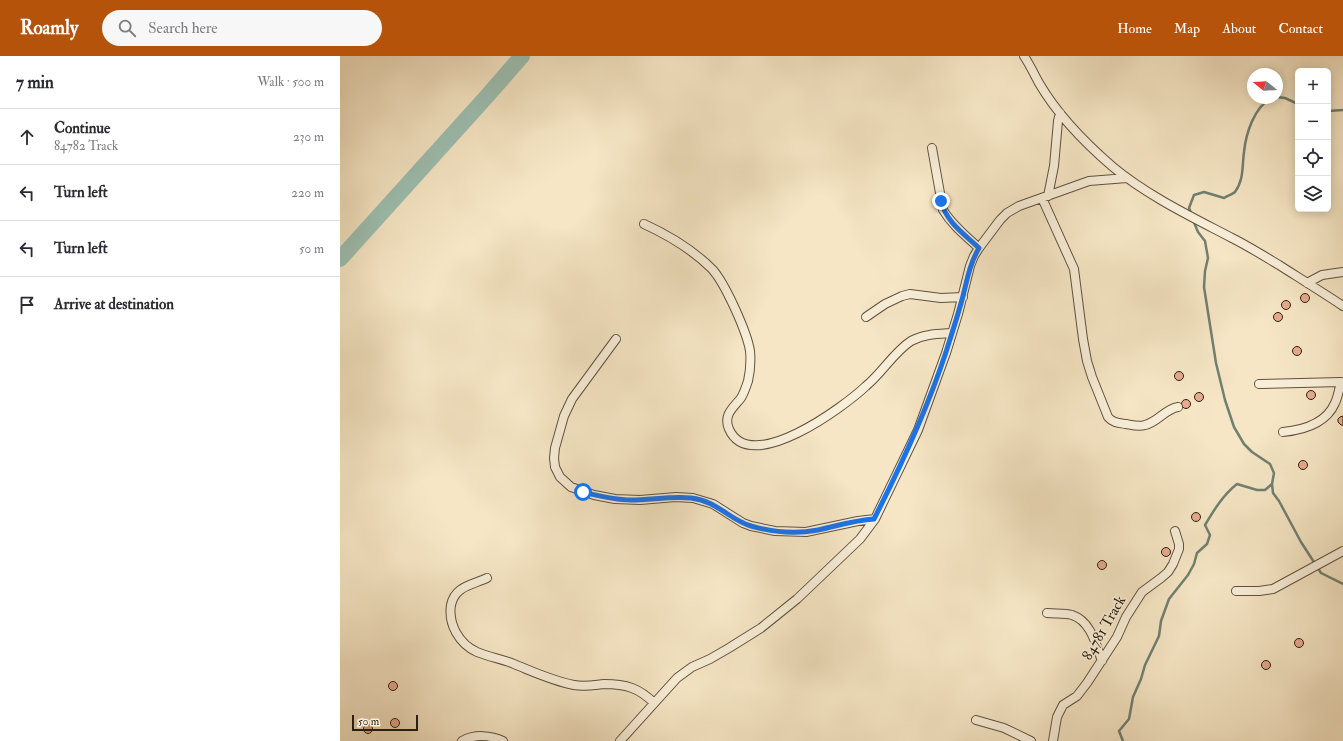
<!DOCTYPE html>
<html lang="en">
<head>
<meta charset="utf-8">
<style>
	body { margin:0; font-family:"IM FELL Double Pica",serif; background:#f7f7f7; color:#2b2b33 }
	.controls { position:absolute; right:12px; top:12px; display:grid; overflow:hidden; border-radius:6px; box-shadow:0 2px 10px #0003 }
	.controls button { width:36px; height:36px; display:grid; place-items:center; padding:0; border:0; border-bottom:1px solid #e1e1e2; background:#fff; color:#2b2b33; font:20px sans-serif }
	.compass { position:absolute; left:907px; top:12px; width:36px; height:36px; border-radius:50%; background:#fff; box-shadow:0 2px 10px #0003; rotate:288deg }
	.scale { position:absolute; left:12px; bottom:10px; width:66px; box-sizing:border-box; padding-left:4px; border:2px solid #2d2013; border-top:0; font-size:11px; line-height:14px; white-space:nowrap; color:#2d2013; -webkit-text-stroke:3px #f9efd9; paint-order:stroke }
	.stop { position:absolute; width:12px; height:12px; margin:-9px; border:3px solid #1a73e8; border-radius:50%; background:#fff }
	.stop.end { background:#1a73e8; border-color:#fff; box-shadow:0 1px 4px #0008 }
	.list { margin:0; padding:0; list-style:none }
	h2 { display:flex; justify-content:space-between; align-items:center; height:52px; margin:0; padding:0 16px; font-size:17px }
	h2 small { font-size:13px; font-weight:400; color:#7c7c81 }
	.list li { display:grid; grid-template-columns:26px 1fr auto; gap:12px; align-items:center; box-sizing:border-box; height:56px; padding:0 16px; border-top:1px solid #e1e1e2 }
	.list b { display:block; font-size:15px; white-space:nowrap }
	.list p { margin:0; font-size:13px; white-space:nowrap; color:#7c7c81 }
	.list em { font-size:13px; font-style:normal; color:#7c7c81 }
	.icon { flex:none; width:22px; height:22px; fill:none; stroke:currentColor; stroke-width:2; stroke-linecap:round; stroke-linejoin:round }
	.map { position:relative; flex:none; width:1003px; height:685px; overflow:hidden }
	header { display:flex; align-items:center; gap:24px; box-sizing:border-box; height:56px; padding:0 20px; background:#b45309; color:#fff }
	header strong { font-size:19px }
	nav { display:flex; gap:22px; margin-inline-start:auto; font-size:14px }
	.search { width:280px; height:36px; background:#f7f7f7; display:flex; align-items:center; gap:10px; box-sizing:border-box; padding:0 14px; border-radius:22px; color:#7c7c81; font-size:15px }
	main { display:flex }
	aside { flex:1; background:#fff }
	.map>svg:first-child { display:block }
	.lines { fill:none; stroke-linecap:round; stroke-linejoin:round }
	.stream { stroke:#708072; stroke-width:2.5 }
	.river { stroke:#9dc0b2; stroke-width:16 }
	.building { fill:#e7ab8e; stroke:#2d2013 }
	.minor-casing { stroke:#5f5240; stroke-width:10 }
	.minor { stroke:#f9efd9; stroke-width:8 }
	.route { stroke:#1a73e8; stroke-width:5 }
	.labels { text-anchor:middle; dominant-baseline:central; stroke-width:3.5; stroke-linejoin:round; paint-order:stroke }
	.street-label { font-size:15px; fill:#2d2013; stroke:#f9efd9 }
</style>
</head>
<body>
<header>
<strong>Roamly</strong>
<div class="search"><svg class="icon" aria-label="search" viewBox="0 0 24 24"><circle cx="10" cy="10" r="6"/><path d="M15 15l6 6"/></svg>Search here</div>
<nav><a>Home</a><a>Map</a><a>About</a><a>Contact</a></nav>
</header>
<main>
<aside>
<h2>7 min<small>Walk · 500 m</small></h2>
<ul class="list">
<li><svg class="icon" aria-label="ahead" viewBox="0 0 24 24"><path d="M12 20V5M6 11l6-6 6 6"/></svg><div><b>Continue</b><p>84782 Track</p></div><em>230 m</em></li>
<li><svg class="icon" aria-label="left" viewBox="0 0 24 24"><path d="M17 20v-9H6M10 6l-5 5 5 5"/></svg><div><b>Turn left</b></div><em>220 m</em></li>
<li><svg class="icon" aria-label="left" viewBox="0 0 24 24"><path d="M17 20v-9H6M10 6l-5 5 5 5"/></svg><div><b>Turn left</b></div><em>50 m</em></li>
<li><svg class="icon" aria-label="arrive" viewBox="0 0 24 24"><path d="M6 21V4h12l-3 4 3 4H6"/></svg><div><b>Arrive at destination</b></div></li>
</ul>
</aside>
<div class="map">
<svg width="1003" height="685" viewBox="0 0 1003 685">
	<rect width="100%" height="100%" fill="#f6e6c5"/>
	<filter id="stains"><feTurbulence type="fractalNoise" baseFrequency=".005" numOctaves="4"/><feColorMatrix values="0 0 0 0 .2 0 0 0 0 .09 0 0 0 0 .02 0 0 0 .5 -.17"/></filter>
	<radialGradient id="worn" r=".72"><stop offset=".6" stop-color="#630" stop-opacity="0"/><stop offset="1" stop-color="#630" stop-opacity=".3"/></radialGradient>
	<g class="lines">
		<!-- stream -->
		<path class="stream" d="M937,41L945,42L958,48
			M988,55L1003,54
			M852,159L849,152L854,139L864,136L884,142C887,140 893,138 895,136C904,124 902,110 904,96C906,77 914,52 931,42
			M853,164L858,176L865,185L868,202L865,215L864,231L876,307L885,344L894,371L904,388L912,396L930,408L934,417L932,428L933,437L939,445L961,486L981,517L1003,528
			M783,685L779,675L789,663L793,641L801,623L805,609L819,580L821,565L829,543L848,519L854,508L857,497L867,488L870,479L865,469C874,454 883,439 897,428L917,434H925L932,428"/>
		<!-- river -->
		<path class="river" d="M0,203L148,39L182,0"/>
	</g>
	<!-- building -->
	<path class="building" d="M960.5 242a4.5 4.5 0 1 1 9 0a4.5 4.5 0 1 1-9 0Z
		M941.5 249a4.5 4.5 0 1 1 9 0a4.5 4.5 0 1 1-9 0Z
		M933.5 261a4.5 4.5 0 1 1 9 0a4.5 4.5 0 1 1-9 0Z
		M952.5 295a4.5 4.5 0 1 1 9 0a4.5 4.5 0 1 1-9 0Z
		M834.5 320a4.5 4.5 0 1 1 9 0a4.5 4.5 0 1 1-9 0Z
		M966.5 339a4.5 4.5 0 1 1 9 0a4.5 4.5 0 1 1-9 0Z
		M854.5 341a4.5 4.5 0 1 1 9 0a4.5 4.5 0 1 1-9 0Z
		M841.5 348a4.5 4.5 0 1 1 9 0a4.5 4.5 0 1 1-9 0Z
		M1003,360V369H1001L998,366V363L1000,361Z
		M958.5 409a4.5 4.5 0 1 1 9 0a4.5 4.5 0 1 1-9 0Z
		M851.5 461a4.5 4.5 0 1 1 9 0a4.5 4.5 0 1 1-9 0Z
		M821.5 496a4.5 4.5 0 1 1 9 0a4.5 4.5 0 1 1-9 0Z
		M757.5 509a4.5 4.5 0 1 1 9 0a4.5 4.5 0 1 1-9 0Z
		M954.5 587a4.5 4.5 0 1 1 9 0a4.5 4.5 0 1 1-9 0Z
		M921.5 609a4.5 4.5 0 1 1 9 0a4.5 4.5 0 1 1-9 0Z
		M48.5 630a4.5 4.5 0 1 1 9 0a4.5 4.5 0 1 1-9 0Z
		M50.5 667a4.5 4.5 0 1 1 9 0a4.5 4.5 0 1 1-9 0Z
		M23.5 673a4.5 4.5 0 1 1 9 0a4.5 4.5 0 1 1-9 0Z"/>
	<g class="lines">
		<!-- minor casing -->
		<g class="minor-casing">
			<path id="minor" d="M684,0C690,9 694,18 699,27C717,58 745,87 773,111C808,140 852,161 892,182C908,190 924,200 939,209C961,223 982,236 1003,250
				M592,92L603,154C612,169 626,180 639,192
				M708,140L714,110L718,65L720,57
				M702,142L734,213L743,283L747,305L752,321L768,361C773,367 779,367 786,368C792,369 799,371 805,369C818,366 825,353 838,351
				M304,168C328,179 353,194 372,213C385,227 407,276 410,295C411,305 410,316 408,325C406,331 404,337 401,342C393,352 383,359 389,373C410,421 505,350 526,330C542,317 554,296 571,285C584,278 598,278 612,277
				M967,227L982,219L1003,216
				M526,261L545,248L562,240L570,238L601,242L623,241
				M276,283L232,343L224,360L215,392L214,402L215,411L220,421L231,431L254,439L275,443L300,444L336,441L353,442L373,448L403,467L411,470L435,475L466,476L518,465L535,463
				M919,328L1001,326
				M943,376C963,374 986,368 995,347C998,341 999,333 1001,326L1003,328
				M147,522C132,529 115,530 111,549C108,568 119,588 137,596C149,601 162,603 174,608C194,616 213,625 234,629C245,631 254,629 264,628C286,628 299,632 314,647
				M896,535H919L933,533L1003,495
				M707,557C715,558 724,557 732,559C751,565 756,589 762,605
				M636,664L664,672L691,685
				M122,685C134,678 151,679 163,685
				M280,685L337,622L352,611L370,603L389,592L421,572L457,543L520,483L535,463L578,374L606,297L618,258L630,210L634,200L639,192L660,164L667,157L679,150L749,125L787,122
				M713,685L717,661L723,649L737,640L747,627L777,581L786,561L802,536L821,522L828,516L833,508L839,493V488L835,475"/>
		</g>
		<!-- minor -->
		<use href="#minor" class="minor"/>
	</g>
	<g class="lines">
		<!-- route -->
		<path class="route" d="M243,436C259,440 274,444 291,444C311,444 331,440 351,442C377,445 390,464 411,470C432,476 457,478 478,474C497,470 515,464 534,463C562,408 587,354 606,296C612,277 618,259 623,240C627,224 630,207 639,192C624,178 606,166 601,145"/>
	</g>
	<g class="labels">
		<!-- street labels -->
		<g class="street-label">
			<text transform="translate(764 572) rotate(-60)">84781 Track</text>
		</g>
	</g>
	<rect width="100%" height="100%" filter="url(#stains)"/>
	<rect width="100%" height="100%" fill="url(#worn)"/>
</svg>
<div class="controls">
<button>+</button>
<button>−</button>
<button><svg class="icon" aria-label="locate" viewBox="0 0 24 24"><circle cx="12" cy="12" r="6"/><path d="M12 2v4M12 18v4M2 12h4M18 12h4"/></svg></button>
<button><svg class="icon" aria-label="layers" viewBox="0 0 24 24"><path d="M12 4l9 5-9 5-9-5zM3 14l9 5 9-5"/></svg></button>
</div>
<svg class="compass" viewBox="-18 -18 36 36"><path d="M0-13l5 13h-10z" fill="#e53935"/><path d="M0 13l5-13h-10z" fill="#7c7c81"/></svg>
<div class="scale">50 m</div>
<div class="stop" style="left:243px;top:436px"></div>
<div class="stop end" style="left:601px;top:145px"></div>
</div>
</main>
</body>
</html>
